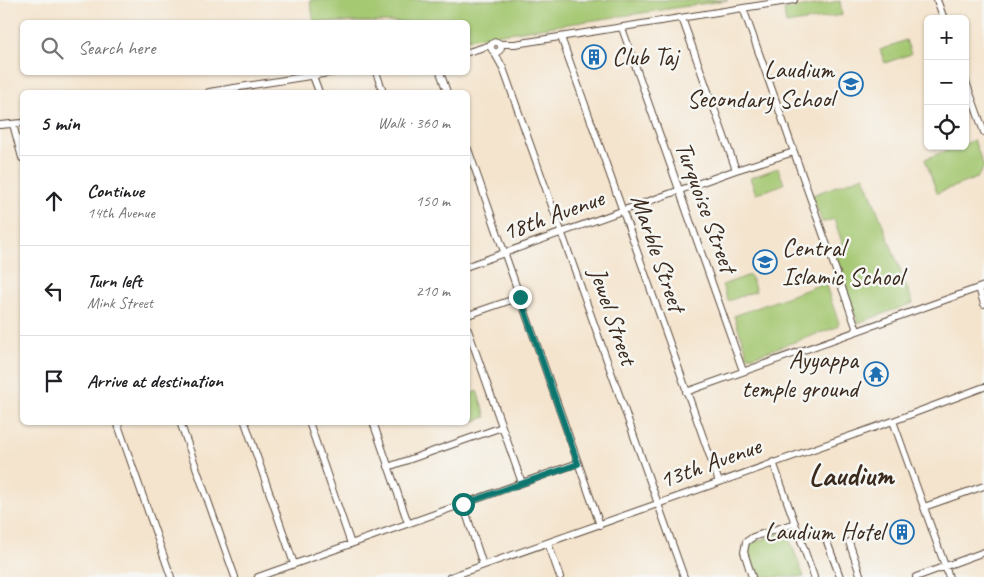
<!DOCTYPE html>
<html lang="en">
<head>
<meta charset="utf-8">
<style>
	body { margin:0; font-family:Caveat,sans-serif; background:#f2f2f2; color:#202124 }
	.controls { position:absolute; right:15px; top:15px; display:grid; overflow:hidden; border-radius:8px; box-shadow:0 1px 4px #0004 }
	.controls button { width:45px; height:45px; display:grid; place-items:center; padding:0; border:0; border-bottom:1px solid #e0e0e0; background:#fff; color:#202124; font:25px sans-serif }
	.stop { position:absolute; width:15px; height:15px; margin:-11px; border:4px solid #0f766e; border-radius:50%; background:#fff }
	.stop.end { background:#0f766e; border-color:#fff; box-shadow:0 1px 5px #0008 }
	.list { margin:0; padding:0; list-style:none }
	h2 { display:flex; justify-content:space-between; align-items:center; height:65px; margin:0; padding:0 20px; font-size:21px }
	h2 small { font-size:16px; font-weight:400; color:#757577 }
	.list li { display:grid; grid-template-columns:32px 1fr auto; gap:15px; align-items:center; box-sizing:border-box; height:90px; padding:0 20px; border-top:1px solid #e0e0e0 }
	.list b { display:block; font-size:19px; white-space:nowrap }
	.list p { margin:0; font-size:16px; white-space:nowrap; color:#757577 }
	.list em { font-size:16px; font-style:normal; color:#757577 }
	.icon { flex:none; width:28px; height:28px; fill:none; stroke:currentColor; stroke-width:2; stroke-linecap:round; stroke-linejoin:round }
	.map { position:relative; flex:none; width:984px; height:577px; overflow:hidden }
	.search { position:absolute; background:#fff; box-shadow:0 1px 4px #0004; left:20px; top:20px; width:450px; height:55px; display:flex; align-items:center; gap:12px; box-sizing:border-box; padding:0 18px; border-radius:8px; color:#757577; font-size:19px }
	.panel { position:absolute; background:#fff; box-shadow:0 1px 4px #0004; left:20px; top:90px; width:450px; height:335px; border-radius:8px }
	.map>svg:first-child { display:block }
	.green { fill:#a5c872; stroke:#707948 }
	.lines { fill:none; stroke-linecap:round; stroke-linejoin:round }
	.street-casing { stroke:#574638; stroke-width:8 }
	.street { stroke:#fff; stroke-width:6 }
	.route { stroke:#0f766e; stroke-width:6 }
	.labels { text-anchor:middle; dominant-baseline:central; stroke-width:5; stroke-linejoin:round; paint-order:stroke }
	.poi-label { font-size:25px; fill:#3b2a1e; stroke:#f6f6f2; text-anchor:end }
	.street-label { font-size:25px; fill:#3b2a1e; stroke:#f6f6f2 }
	.district-label { font-size:30px; font-weight:bold; fill:#3b2a1e; stroke:#f6f6f2 }
</style>
</head>
<body>
<div class="map">
<svg width="984" height="577" viewBox="0 0 984 577">
	<rect width="100%" height="100%" fill="#f6f6f2"/>
	<filter id="ink" filterUnits="userSpaceOnUse"><feTurbulence type="fractalNoise" baseFrequency=".02" numOctaves="2"/><feDisplacementMap in="SourceGraphic" scale="10" xChannelSelector="R" yChannelSelector="G"/><feConvolveMatrix kernelMatrix="1 2 1 2 8 2 1 2 1" color-interpolation-filters="sRGB"/></filter>
	<filter id="wash" filterUnits="userSpaceOnUse"><feTurbulence type="fractalNoise" baseFrequency=".0096" numOctaves="4" result="noise"/><feDisplacementMap in="SourceGraphic" scale="20" xChannelSelector="R" yChannelSelector="G"/><feGaussianBlur stdDeviation="1.12" result="paint"/><feColorMatrix in="noise" values="0 0 0 0 0 0 0 0 0 0 0 0 0 0 0 0 0 1.4 0 .05"/><feComposite in="paint" operator="in"/></filter>
	<g filter="url(#wash)">
		<rect width="100%" height="100%" fill="#f4e4cd"/>
		<!-- green -->
		<path class="green" d="M310,0H728L468,39V22H314Z
			M840,1L842,15L786,24L784,10Z
			M906,40L911,54L885,63L880,50Z
			M974,140L984,167L977,178L937,193L925,159L958,146H965V144Z
			M778,168L784,184L756,194L750,178Z
			M864,176L913,303L858,323L834,254L844,248L834,219L825,222H822L812,195Z
			M750,275L756,291L728,301L722,285Z
			M825,283L839,323L837,327L754,356H748L734,316Z
			M477,391L486,417L474,421L468,404V395Z
			M780,533L788,535L804,577H757L748,548L751,543Z"/>
	</g>
	<g filter="url(#ink)">
		<g class="lines">
			<!-- street casing -->
			<g class="street-casing">
				<path id="street" d="M937,0L944,19
					M743,8L857,330
					M682,18L736,170
					M622,28L743,371
					M561,37L719,482
					M491 47a5 5 0 1 1 10 0a5 5 0 1 1-10 0Z
					M500,44H515L794,0
					M468,52L491,45
					M494,52L503,68L684,577
					M376,72L383,92
					M440,72L447,92
					M313,76L319,92
					M965,79L984,132
					M209,92L335,72
					M13,124L22,158
					M0,125L22,123
					M468,149L600,525
					M468,266L736,170L794,152
					M979,288L984,304
					M468,315L520,297
					M468,330L522,483
					M686,392L984,286
					M893,421L949,577
					M117,422L171,577
					M180,422L235,577
					M245,422L294,564
					M309,422L351,544
					M373,422L408,523
					M773,462L814,577
					M388,467L502,427
					M463,504L483,565
					M924,507L984,486
					M826,539L840,577
					M849,542L861,577
					M548,543L560,577
					M258,577L578,463
					M450,577L893,421L984,387
					M752,577L744,552L746,542L753,537L795,523
					M916,577L984,552"/>
			</g>
			<!-- street -->
			<use href="#street" class="street"/>
		</g>
	</g>
	<g class="lines" filter="url(#ink)">
		<!-- route -->
		<path class="route" d="M463,504L578,464L520,297"/>
	</g>
	<!-- icons -->
	<defs>
		<g id="building-ring" transform="scale(1.25)"><circle r="9.5" fill="#f6f6f2" stroke="#1f6fb2" stroke-width="1.5"/><path d="M-4-6H4V6H1V3H-1V6H-4ZM-2.5-4.3h1.7v1.8h-1.7ZM.8-4.3h1.7v1.8H.8ZM-2.5-1h1.7V.8h-1.7ZM.8-1h1.7V.8H.8Z" fill="#1f6fb2"/></g>
		<g id="school-ring" transform="scale(1.25)"><circle r="9.5" fill="#f6f6f2" stroke="#1f6fb2" stroke-width="1.5"/><path d="M0-5L7-2L0 1L-7-2ZM-4 1L0 2.5L4 1V4Q0 6-4 4Z" fill="#1f6fb2"/></g>
		<g id="temple-ring" transform="scale(1.25)"><circle r="9.5" fill="#f6f6f2" stroke="#1f6fb2" stroke-width="1.5"/><path d="M0-6L5-2H3V0L6.5 2.5H4V6H1.5V3h-3V6H-4V2.5H-6.5L-3 0V-2H-5Z" fill="#1f6fb2"/></g>
	</defs>
	<g fill-rule="evenodd">
		<use href="#building-ring" x="594" y="57"/>
		<use href="#school-ring" x="851" y="84"/>
		<use href="#school-ring" x="765" y="262"/>
		<use href="#temple-ring" x="876" y="374"/>
		<use href="#building-ring" x="902" y="532"/>
	</g>
	<g class="labels">
		<!-- poi labels -->
		<g class="poi-label">
			<text x="612" y="57" text-anchor="start">Club Taj</text>
			<text x="834" y="70">Laudium<tspan x="834" dy="29">Secondary School</tspan></text>
			<text x="782" y="248" text-anchor="start">Central<tspan x="782" dy="29">Islamic School</tspan></text>
			<text x="858" y="360">Ayyappa<tspan x="858" dy="29">temple ground</tspan></text>
			<text x="884" y="532">Laudium Hotel</text>
		</g>
		<!-- street labels -->
		<g class="street-label">
			<text transform="translate(706 207) rotate(70)">Turquoise Street</text>
			<text transform="translate(553 215) rotate(-20)">18th Avenue</text>
			<text transform="translate(658 253) rotate(71)">Marble Street</text>
			<text transform="translate(613 316) rotate(71)">Jewel Street</text>
			<text transform="translate(710 463) rotate(-20)">13th Avenue</text>
		</g>
		<!-- district labels -->
		<g class="district-label">
			<text x="851" y="475">Laudium</text>
		</g>
	</g>
</svg>
<div class="controls">
<button>+</button>
<button>−</button>
<button><svg class="icon" aria-label="locate" viewBox="0 0 24 24"><circle cx="12" cy="12" r="6"/><path d="M12 2v4M12 18v4M2 12h4M18 12h4"/></svg></button>
</div>
<div class="stop" style="left:463px;top:504px"></div>
<div class="stop end" style="left:520px;top:297px"></div>
<div class="search"><svg class="icon" aria-label="search" viewBox="0 0 24 24"><circle cx="10" cy="10" r="6"/><path d="M15 15l6 6"/></svg>Search here</div>
<section class="panel">
<h2>5 min<small>Walk · 360 m</small></h2>
<ul class="list">
<li><svg class="icon" aria-label="ahead" viewBox="0 0 24 24"><path d="M12 20V5M6 11l6-6 6 6"/></svg><div><b>Continue</b><p>14th Avenue</p></div><em>150 m</em></li>
<li><svg class="icon" aria-label="left" viewBox="0 0 24 24"><path d="M17 20v-9H6M10 6l-5 5 5 5"/></svg><div><b>Turn left</b><p>Mink Street</p></div><em>210 m</em></li>
<li><svg class="icon" aria-label="arrive" viewBox="0 0 24 24"><path d="M6 21V4h12l-3 4 3 4H6"/></svg><div><b>Arrive at destination</b></div></li>
</ul>
</section>
</div>
</body>
</html>
